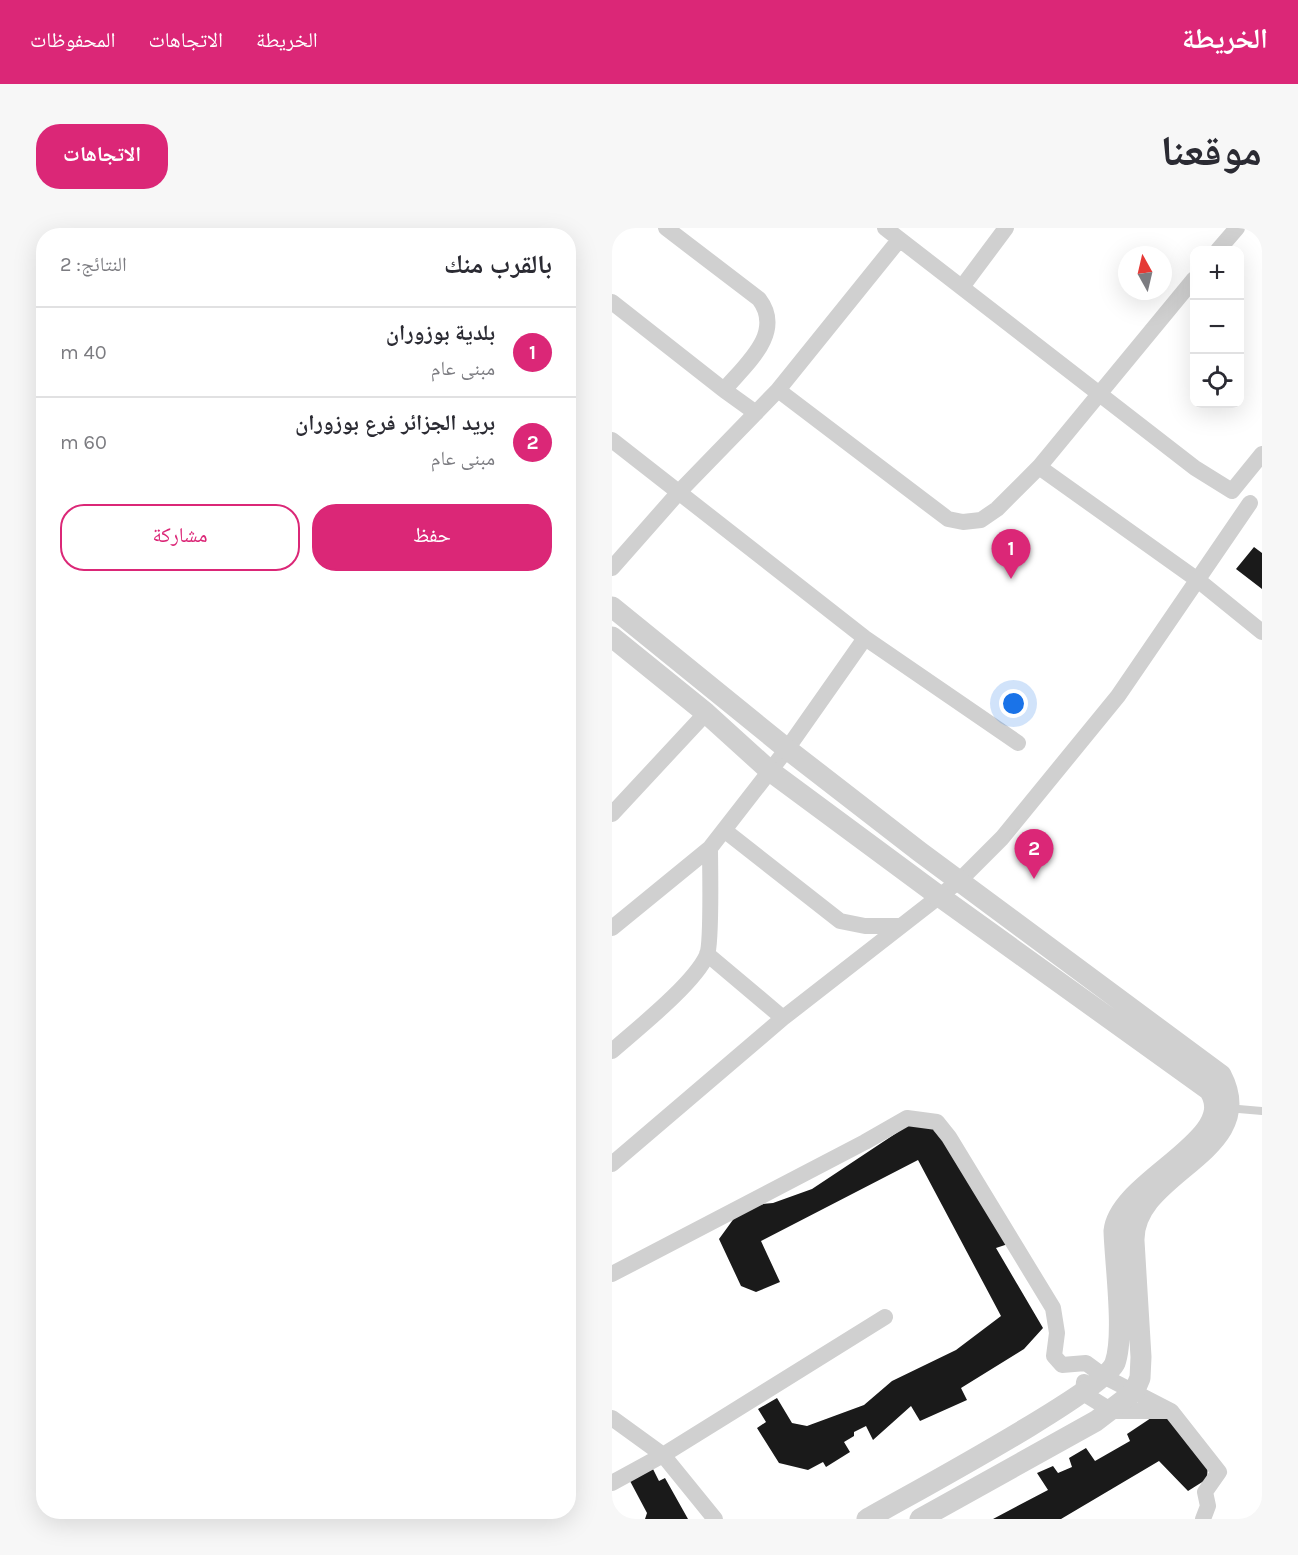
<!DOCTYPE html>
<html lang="ar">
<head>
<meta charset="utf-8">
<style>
	body { margin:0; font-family:Karla,"Noto Naskh Arabic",sans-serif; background:#f7f7f7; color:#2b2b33; direction:rtl }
	.controls { position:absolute; right:18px; top:18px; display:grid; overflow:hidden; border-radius:12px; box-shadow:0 6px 24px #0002 }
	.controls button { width:54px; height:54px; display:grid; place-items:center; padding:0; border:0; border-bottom:2px solid #e1e1e2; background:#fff; color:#2b2b33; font:30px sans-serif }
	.compass { position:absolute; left:506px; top:18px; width:54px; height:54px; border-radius:50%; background:#fff; box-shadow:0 6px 24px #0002; rotate:352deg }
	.you { position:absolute; left:402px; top:476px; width:21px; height:21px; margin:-15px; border:4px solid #fff; border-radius:50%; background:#1a73e8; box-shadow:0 0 0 9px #1a73e833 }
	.badge { display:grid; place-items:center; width:39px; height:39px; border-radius:50%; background:#db2777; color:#fff; font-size:20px; font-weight:700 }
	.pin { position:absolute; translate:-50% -50px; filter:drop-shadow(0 2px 3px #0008) }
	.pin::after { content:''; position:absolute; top:32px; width:21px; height:18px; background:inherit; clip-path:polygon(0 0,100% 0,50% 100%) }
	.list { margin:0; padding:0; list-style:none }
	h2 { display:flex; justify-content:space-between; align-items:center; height:78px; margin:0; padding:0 24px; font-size:26px }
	h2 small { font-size:20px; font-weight:400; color:#7c7c81 }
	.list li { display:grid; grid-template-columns:39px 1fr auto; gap:18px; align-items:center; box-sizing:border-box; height:90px; padding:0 24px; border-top:2px solid #e1e1e2 }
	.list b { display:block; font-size:22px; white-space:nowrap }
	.list p { margin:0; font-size:20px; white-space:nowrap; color:#7c7c81 }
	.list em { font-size:20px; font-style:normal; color:#7c7c81 }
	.actions { display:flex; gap:12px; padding:18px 24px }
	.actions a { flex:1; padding:14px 0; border:2px solid #db2777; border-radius:24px; text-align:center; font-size:21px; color:#db2777 }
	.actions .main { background:#db2777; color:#fff }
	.icon { flex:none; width:33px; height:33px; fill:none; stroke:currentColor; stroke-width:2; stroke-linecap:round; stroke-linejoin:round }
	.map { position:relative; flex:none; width:650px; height:1291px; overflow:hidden; direction:ltr; border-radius:24px }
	header { display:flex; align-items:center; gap:36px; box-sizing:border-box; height:84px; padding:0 30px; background:#db2777; color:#fff }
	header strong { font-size:28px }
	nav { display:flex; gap:33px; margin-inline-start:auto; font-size:21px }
	.intro { display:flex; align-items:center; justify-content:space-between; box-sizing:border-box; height:144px; padding:0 36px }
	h1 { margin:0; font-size:42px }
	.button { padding:15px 27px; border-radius:24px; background:#db2777; color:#fff; font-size:21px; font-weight:700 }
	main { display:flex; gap:36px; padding:0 36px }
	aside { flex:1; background:#fff; border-radius:24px; box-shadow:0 6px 24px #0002 }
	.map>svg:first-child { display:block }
	.building { fill:#1a1a1a }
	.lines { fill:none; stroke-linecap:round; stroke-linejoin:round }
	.service { stroke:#d0d0d0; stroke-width:8 }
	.minor { stroke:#d0d0d0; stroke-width:16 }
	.tertiary { stroke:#d0d0d0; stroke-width:21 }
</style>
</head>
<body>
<header>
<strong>الخريطة</strong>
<nav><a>الخريطة</a><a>الاتجاهات</a><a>المحفوظات</a></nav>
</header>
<div class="intro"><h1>موقعنا</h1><a class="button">الاتجاهات</a></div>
<main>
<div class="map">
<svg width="650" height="1291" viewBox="0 0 650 1291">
	<rect width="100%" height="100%" fill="#fff"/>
	<!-- building -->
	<path class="building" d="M642,319L650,325V361L624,341Z
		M325,894L396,1016L384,1020L431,1100L412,1121L349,1160L355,1172L308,1193L299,1178L261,1212L254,1198L242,1204V1208L232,1214L238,1224L214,1239L211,1234L196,1242L167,1235L145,1200L154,1194L146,1181L165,1170L180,1195L195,1198L252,1177L280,1153L344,1122L389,1088L306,932L149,1013L168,1054L144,1064L129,1058L107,1011L131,978L161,975L200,961L295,898Z
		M542,1188L559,1191L596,1233L595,1251L576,1263L547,1233L449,1291H381L436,1262L425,1245L441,1238L446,1245L460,1239L457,1230L474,1220L483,1233L518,1213L515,1206Z
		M41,1241L47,1253L53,1250L76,1291H33L35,1285L18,1253Z"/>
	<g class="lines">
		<!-- service -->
		<path class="service" d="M615,880L650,883"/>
		<!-- minor -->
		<path class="minor" d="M273,0L583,240L620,263L650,226
			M606,22L625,0
			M350,59L394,0
			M0,74L112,162C133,137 173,105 147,71L54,0
			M112,162L144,185
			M166,162L336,291L351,294L369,292L385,281L427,239L582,51
			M0,212L253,410L406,515
			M427,239L587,353L650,404
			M0,340L67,264L166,162L287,12
			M0,586L94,485
			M112,602L228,693L253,698H288
			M0,700L98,620L175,521L253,410
			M95,726L171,790
			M0,823C25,801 82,756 95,727C100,715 98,638 98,620
			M0,936L171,790L347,653L390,610L506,468L638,275
			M0,1046L253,914L295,890L325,894L337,909L441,1080L445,1105L442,1128L450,1137L474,1135L493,1149L559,1183L607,1244L593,1264L596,1278L591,1291
			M472,1154L471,1165L500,1183H555
			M0,1190L51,1227L103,1291
			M0,1255L51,1227L273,1089"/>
		<!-- tertiary -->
		<path class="tertiary" d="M0,379L175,521L308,624L609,847C650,925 520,943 522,1013L529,1129L528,1150L522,1164L484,1193L308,1291
			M0,409L94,485L158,543L327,668L597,862C630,911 507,952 502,1003C503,1036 513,1107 503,1135C492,1163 293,1269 255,1291"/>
	</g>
</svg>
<div class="controls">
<button>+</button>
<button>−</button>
<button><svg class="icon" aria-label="locate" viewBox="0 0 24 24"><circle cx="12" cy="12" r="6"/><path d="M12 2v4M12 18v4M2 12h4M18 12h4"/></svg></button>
</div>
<svg class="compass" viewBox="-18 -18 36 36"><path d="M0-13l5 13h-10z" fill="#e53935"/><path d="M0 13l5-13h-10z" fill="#7c7c81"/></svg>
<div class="you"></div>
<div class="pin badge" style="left:399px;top:351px">1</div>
<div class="pin badge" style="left:422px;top:651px">2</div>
</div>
<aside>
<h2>بالقرب منك<small>النتائج: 2</small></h2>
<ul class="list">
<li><span class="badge">1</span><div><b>بلدية بوزوران</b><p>مبنى عام</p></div><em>40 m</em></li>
<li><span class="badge">2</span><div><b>بريد الجزائر فرع بوزوران</b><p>مبنى عام</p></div><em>60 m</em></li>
</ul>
<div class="actions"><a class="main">حفظ</a><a>مشاركة</a></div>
</aside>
</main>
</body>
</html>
